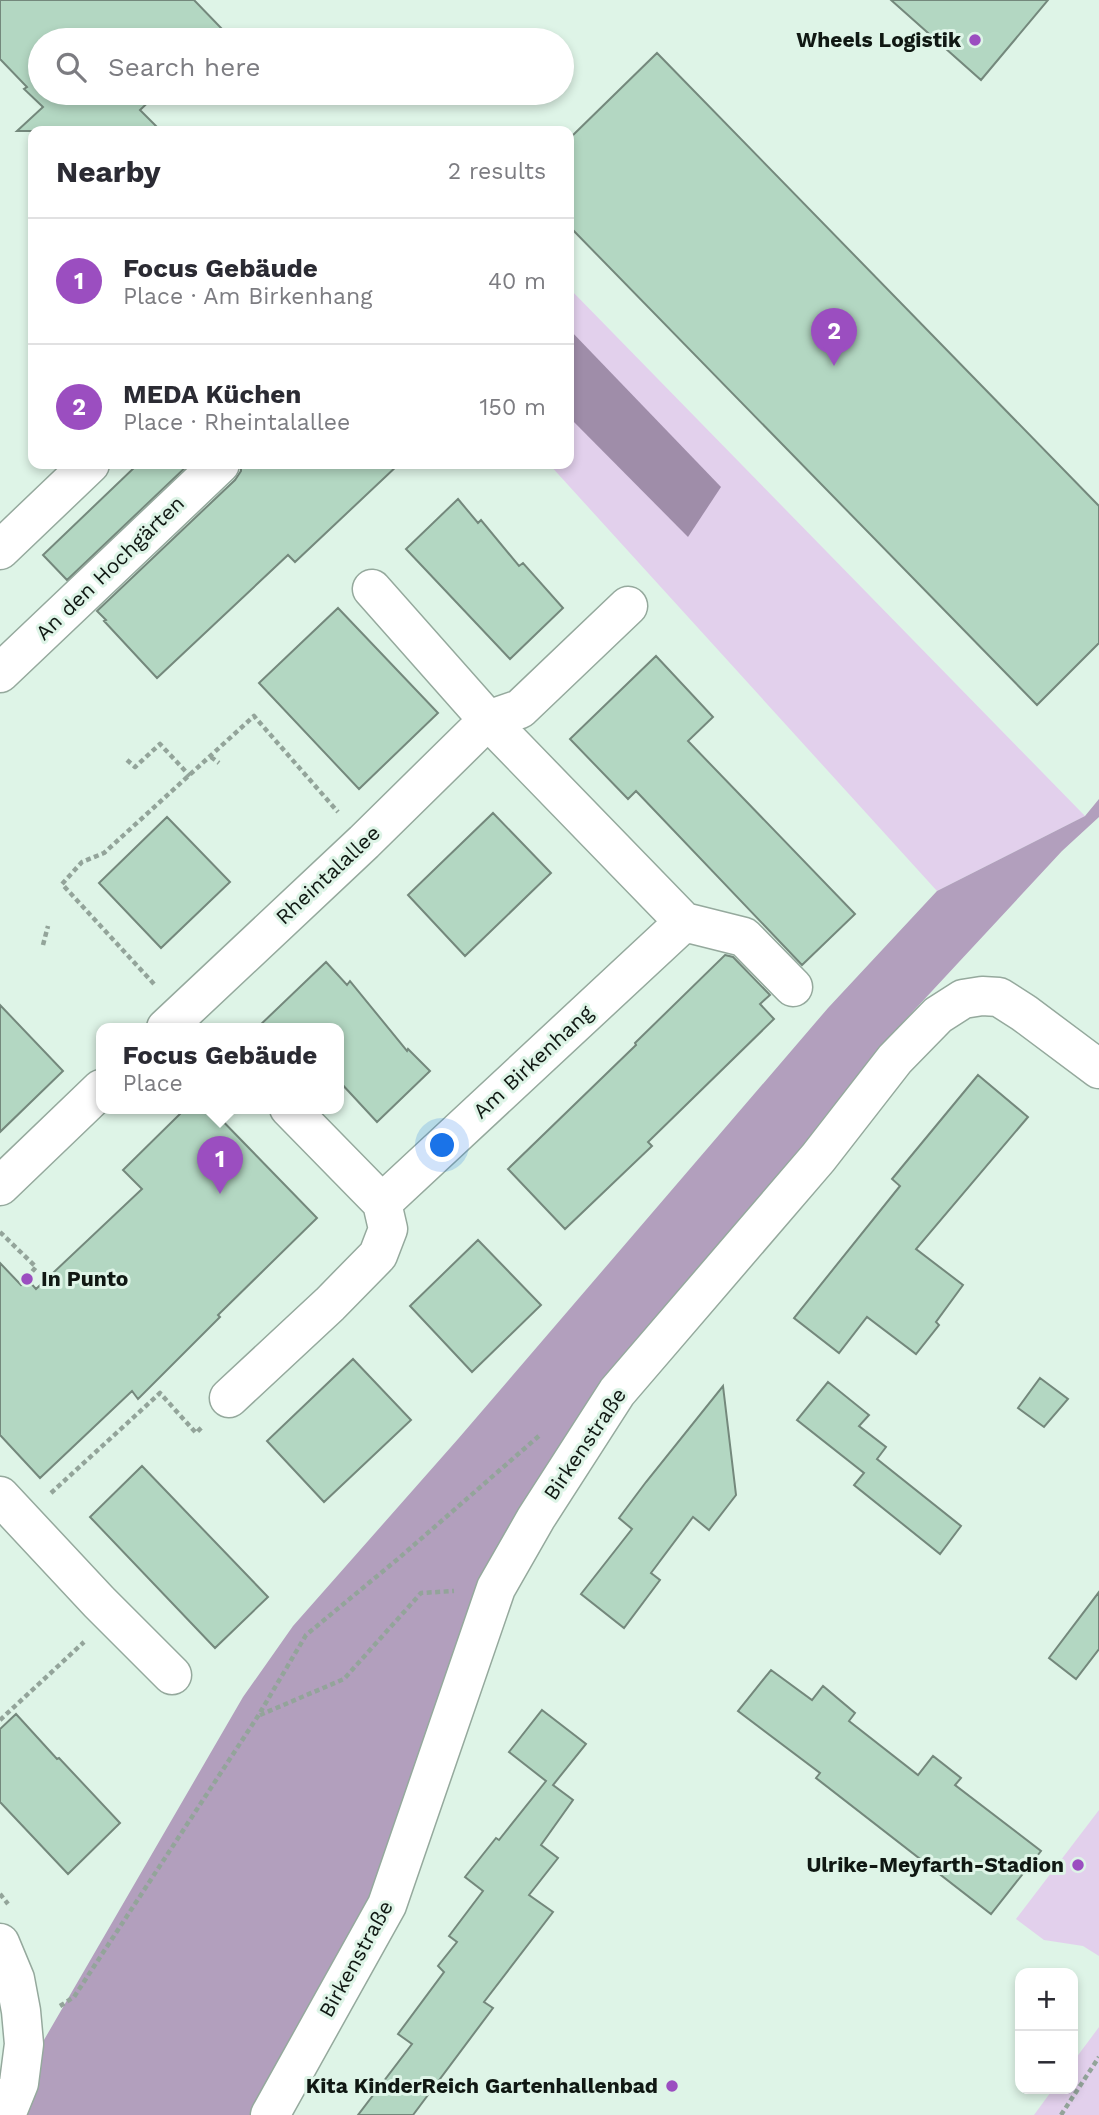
<!DOCTYPE html>
<html lang="en">
<head>
<meta charset="utf-8">
<style>
	:root { --surface:#fff; --page:#f7f7f7; --text:#2b2b33; --muted:#7c7c81; --line:#e1e1e2; --accent:#9b4ec0 }
	body { margin:0; font-family:"Work Sans",sans-serif; background:var(--page); color:var(--text) }
	.controls { position:absolute; right:21px; bottom:21px; display:grid; overflow:hidden; border-radius:14px; box-shadow:0 4px 10px #0003 }
	.controls button { width:63px; height:63px; display:grid; place-items:center; padding:0; border:0; border-bottom:2px solid var(--line); background:var(--surface); color:var(--text); font:35px sans-serif }
	.you { position:absolute; left:443px; top:1146px; width:24px; height:24px; margin:-18px; border:5px solid #fff; border-radius:50%; background:#1a73e8; box-shadow:0 0 0 10px #1a73e833 }
	.badge { display:grid; place-items:center; width:46px; height:46px; border-radius:50%; background:var(--accent); color:#fff; font-size:23px; font-weight:700 }
	.pin { position:absolute; translate:-50% -58px; filter:drop-shadow(0 2px 4px #0008) }
	.pin::after { content:''; position:absolute; top:37px; width:24px; height:21px; background:inherit; clip-path:polygon(0 0,100% 0,50% 100%) }
	.popup { position:absolute; left:96px; top:1023px; width:248px; height:91px; box-sizing:border-box; display:grid; place-content:center; border-radius:14px; background:var(--surface); filter:drop-shadow(0 2px 5px #0005); font-size:23px; white-space:nowrap; color:var(--muted) }
	.popup b { font-size:26px; color:var(--text) }
	.popup::after { content:''; position:absolute; left:50%; top:100%; margin-left:-14px; border:14px solid transparent; border-top-color:var(--surface) }
	.list { margin:0; padding:0; list-style:none }
	h2 { display:flex; justify-content:space-between; align-items:center; height:91px; margin:0; padding:0 28px; font-size:30px }
	h2 small { font-size:23px; font-weight:400; color:var(--muted) }
	.list li { display:grid; grid-template-columns:46px 1fr auto; gap:21px; align-items:center; box-sizing:border-box; height:126px; padding:0 28px; border-top:2px solid var(--line) }
	.list b { display:block; font-size:26px; white-space:nowrap }
	.list p { margin:0; font-size:23px; white-space:nowrap; color:var(--muted) }
	.list em { font-size:23px; font-style:normal; color:var(--muted) }
	.icon { flex:none; width:38px; height:38px; fill:none; stroke:currentColor; stroke-width:2; stroke-linecap:round; stroke-linejoin:round }
	.map { position:relative; flex:none; width:1099px; height:2115px; overflow:hidden }
	.search { position:absolute; background:var(--surface); box-shadow:0 4px 10px #0003; left:28px; top:28px; width:546px; height:77px; display:flex; align-items:center; gap:18px; box-sizing:border-box; padding:0 24px; border-radius:38px; color:var(--muted); font-size:26px }
	.panel { position:absolute; background:var(--surface); box-shadow:0 4px 10px #0003; left:28px; top:126px; width:546px; height:343px; border-radius:14px }
	.map>svg:first-child { display:block }
	.green { fill:#e2d0ec }
	.forest { fill:#b29fbd }
	.water { fill:#9f8da9 }
	.building { fill:#b3d7c2; stroke:#74887c; stroke-width:2 }
	.lines { fill:none; stroke-linecap:round; stroke-linejoin:round }
	.minor-casing { stroke:#95a99d; stroke-width:41 }
	.path { stroke:#93a49a; stroke-width:4.5; stroke-dasharray:5 3.5; stroke-linecap:butt }
	.minor { stroke:#fff; stroke-width:38 }
	.poi-dot { fill:#9b4ec0; stroke:#def4e7; stroke-width:2.5 }
	.labels { text-anchor:middle; stroke-width:6; stroke-linejoin:round; paint-order:stroke }
	.poi-label { font-size:21px; font-weight:bold; fill:#101813; stroke:#def4e7; text-anchor:end }
	.street-label { font-size:21px; fill:#101813; stroke:#def4e7 }
</style>
</head>
<body>
<div class="map">
<svg width="1099" height="2115" viewBox="0 0 1099 2115">
	<rect width="100%" height="100%" fill="#def4e7"/>
	<path class="green" d="M569 288 1085 816 937 891 549 464H569Z
		M1099 1810V1956L1083 1946 1044 1940 1016 1919Z
		M1099 2027V2115H1034L1053 2089H1073V2062Z"/>
	<path class="forest" d="M1099 799V817L1062 851 906 1019 826 1115 617 1392 534 1517 394 1887 269 2115H6L19 2083 243 1697 293 1626 458 1439 828 1008 937 891 1085 816Z"/>
	<path class="water" d="M569 329 721 487 688 537 569 417Z"/>
	<path class="building" d="M0 0H194L223 30 213 40H40V93H158L140 110 161 131H17L43 107 24 89 27 87 0 59Z
		M891 0H1048L981 80Z
		M657 53 1099 506V643L1037 705 569 226V139Z
		M138 464H189L67 580 43 555Z
		M241 464H399L295 562 288 555 157 678 104 621 106 620 97 611 235 480 241 471Z
		M458 499 478 523 481 520 519 566 523 563 563 608 510 659 406 549Z
		M338 608 438 713 359 789 259 683Z
		M656 656 713 717 688 741 855 914 802 965 636 791 628 799 570 739Z
		M493 813 551 873 465 956 408 895Z
		M167 817 230 882 161 948 99 883Z
		M725 955 733 957 770 995 760 1004 774 1019 648 1142 652 1146 565 1229 508 1169 636 1045 635 1043Z
		M326 962 347 985 350 981 407 1051 408 1049 430 1071 377 1122 339 1081V1028H257Z
		M0 1005 63 1071 0 1132Z
		M978 1075 1028 1117 916 1249 963 1285 936 1322 939 1325 916 1354 867 1317 839 1353 794 1318 900 1186 892 1179Z
		M186 1108H210L317 1218 218 1315 220 1317 138 1399 132 1391 40 1478 0 1435V1263L21 1285 27 1279 36 1289 142 1189 123 1170Z
		M478 1240 541 1305 472 1372 410 1306Z
		M353 1359 411 1420 324 1502 267 1441Z
		M1040 1378 1068 1399 1044 1427 1018 1408Z
		M828 1382 869 1415 859 1426 886 1447 877 1459 961 1526 940 1554 854 1485 864 1473 797 1420Z
		M723 1386 736 1495 709 1530 693 1517 651 1573 660 1580 624 1628 581 1594 632 1529 619 1518 646 1482Z
		M142 1466 268 1597 215 1648 90 1517Z
		M1099 1592V1649L1076 1679 1049 1658Z
		M771 1670 812 1700 823 1686 855 1713 849 1721 918 1775 933 1756 961 1778 955 1785 1041 1851 991 1914 816 1778 820 1773 738 1711Z
		M542 1710 586 1744 553 1785 573 1800 541 1845 558 1858 529 1895 553 1912 484 2002 493 2008 413 2115H358L412 2044 398 2034 444 1972 438 1966 457 1942 449 1936 483 1891 465 1877 496 1838 499 1840 546 1781 509 1752Z
		M16 1714 57 1759 59 1758 120 1823 68 1874 0 1802V1729Z"/>
	<g class="lines">
		<defs>
			<path id="minor" d="M0 550 90 464
				M0 673 220 464
				M684 922 744 937 793 987
				M166 1028 364 842 488 720 520 709 628 606
				M289 1108 382 1203 684 922 488 720 372 589
				M0 1186 101 1089
				M229 1398 330 1304 378 1255 388 1229 382 1203
				M0 1496 99 1602 172 1675
				M0 1943 15 1979 21 2011 24 2044 19 2083 6 2115
				M270 2115 387 1905 496 1588 536 1518 617 1392 818 1158 895 1059 938 1015 963 999 982 996 999 997 1024 1013 1099 1069"/>
		</defs>
		<use href="#minor" class="minor-casing"/>
		<path class="path" d="M211 757 219 763
			M127 760 135 767 160 744 190 776
			M43 945 48 926
			M154 984 62 884 82 862 104 853 254 716 338 812
			M0 1232 36 1267 30 1274
			M51 1493 160 1393 196 1433 203 1426
			M260 1715 344 1679 421 1593 454 1591
			M0 1720 84 1642
			M0 1894 8 1904
			M60 2006 74 1997 258 1716 306 1635 399 1558 540 1435
			M1061 2115 1099 2057"/>
		<use href="#minor" class="minor"/>
	</g>
	<g class="poi-dot">
		<circle cx="975" cy="40" r="7"/>
		<circle cx="27" cy="1279" r="7"/>
		<circle cx="1078" cy="1865" r="7"/>
		<circle cx="672" cy="2086" r="7"/>
	</g>
	<g class="labels">
		<g class="poi-label">
			<text x="961" y="47">Wheels Logistik</text>
			<text x="41" y="1286" text-anchor="start">In Punto</text>
			<text x="1064" y="1872">Ulrike-Meyfarth-Stadion</text>
			<text x="658" y="2093">Kita KinderReich Gartenhallenbad</text>
		</g>
		<g class="street-label">
			<text transform="translate(110 568) rotate(-44)" y="7">An den Hochgärten</text>
			<text transform="translate(328 875) rotate(-43)" y="7">Rheintalallee</text>
			<text transform="translate(533 1062) rotate(-43)" y="7">Am Birkenhang</text>
			<text transform="translate(585 1444) rotate(-56)" y="7">Birkenstraße</text>
			<text transform="translate(356 1959) rotate(-61)" y="7">Birkenstraße</text>
		</g>
	</g>
</svg>
<div class="controls">
<button>+</button>
<button>−</button>
</div>
<div class="you"></div>
<div class="pin badge" style="left:220px;top:1194px">1</div>
<div class="popup"><b>Focus Gebäude</b>Place</div>
<div class="pin badge" style="left:834px;top:366px">2</div>
<div class="search"><svg class="icon" aria-label="search" viewBox="0 0 24 24"><circle cx="10" cy="10" r="6"/><path d="M15 15l6 6"/></svg>Search here</div>
<section class="panel">
<h2>Nearby<small>2 results</small></h2>
<ul class="list">
<li><span class="badge">1</span><div><b>Focus Gebäude</b><p>Place · Am Birkenhang</p></div><em>40 m</em></li>
<li><span class="badge">2</span><div><b>MEDA Küchen</b><p>Place · Rheintalallee</p></div><em>150 m</em></li>
</ul>
</section>
</div>
</body>
</html>
